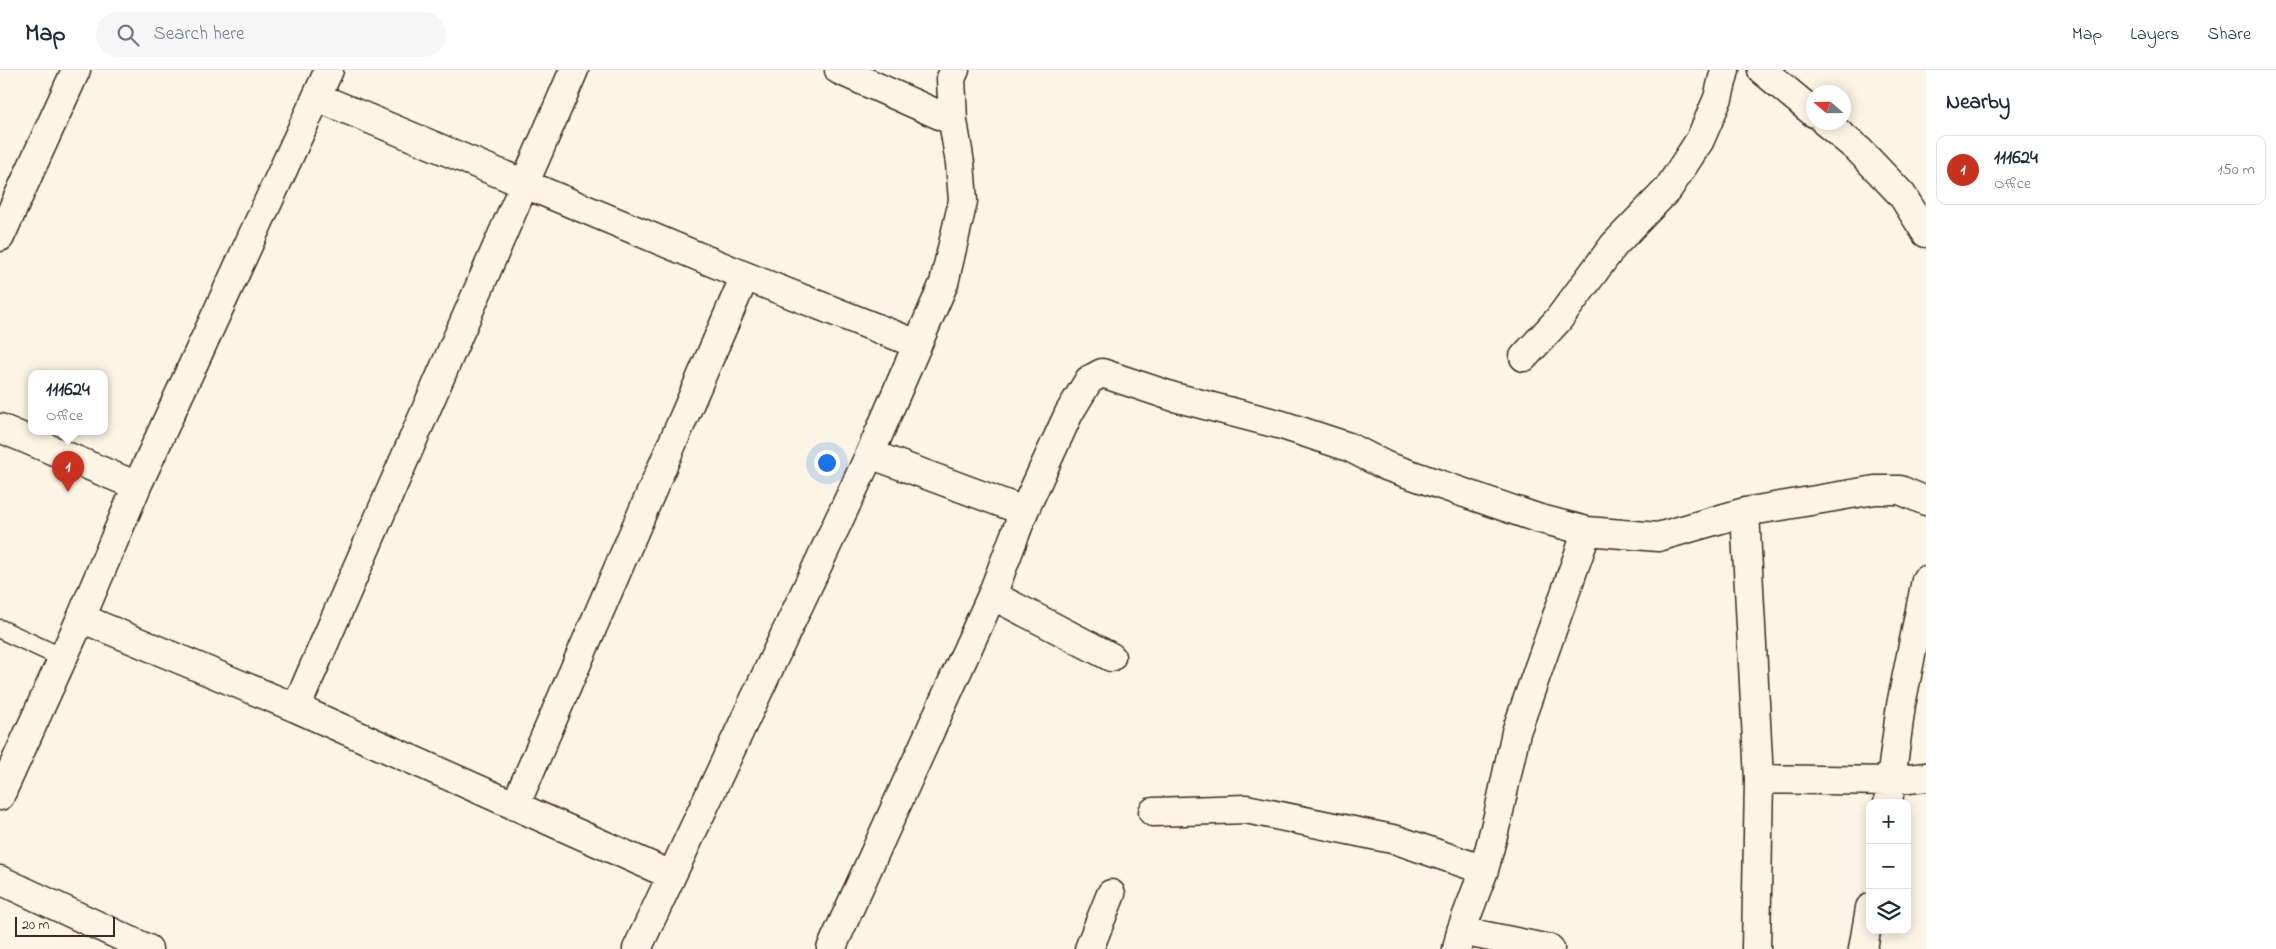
<!DOCTYPE html>
<html lang="en">
<head>
<meta charset="utf-8">
<style>
	:root { --surface:#fff; --page:#f6f6f7; --text:#1f2937; --muted:#747a83; --line:#e0e1e3; --accent:#c8321e }
	body { margin:0; font-family:"Indie Flower",sans-serif; background:var(--page); color:var(--text) }
	.controls { position:absolute; right:15px; bottom:15px; display:grid; overflow:hidden; border-radius:10px; box-shadow:0 2px 12px #0003 }
	.controls button { width:45px; height:45px; display:grid; place-items:center; padding:0; border:0; border-bottom:1px solid var(--line); background:var(--surface); color:var(--text); font:25px sans-serif }
	.compass { position:absolute; left:1806px; top:15px; width:45px; height:45px; border-radius:50%; background:var(--surface); box-shadow:0 2px 12px #0003; rotate:290deg }
	.scale { position:absolute; left:15px; bottom:12px; width:100px; box-sizing:border-box; padding-left:5px; border:2px solid #3b2a1e; border-top:0; font-size:14px; line-height:18px; white-space:nowrap; color:#3b2a1e; -webkit-text-stroke:4px #fcf5e5; paint-order:stroke }
	.you { position:absolute; left:826px; top:392px; width:18px; height:18px; margin:-12px; border:4px solid #fff; border-radius:50%; background:#1a73e8; box-shadow:0 0 0 8px #1a73e833 }
	.badge { display:grid; place-items:center; width:32px; height:32px; border-radius:50%; background:var(--accent); color:#fff; font-size:16px; font-weight:700 }
	.pin { position:absolute; translate:-50% -41px; filter:drop-shadow(0 1px 2px #0008) }
	.pin::after { content:''; position:absolute; top:26px; width:18px; height:15px; background:inherit; clip-path:polygon(0 0,100% 0,50% 100%) }
	.popup { position:absolute; left:28px; top:300px; width:80px; height:65px; box-sizing:border-box; display:grid; place-content:center; border-radius:10px; background:var(--surface); filter:drop-shadow(0 1px 4px #0005); font-size:16px; white-space:nowrap; color:var(--muted) }
	.popup b { font-size:19px; color:var(--text) }
	.popup::after { content:''; position:absolute; left:50%; top:100%; margin-left:-10px; border:10px solid transparent; border-top-color:var(--surface) }
	.list { margin:0; padding:0; list-style:none }
	h2 { display:flex; justify-content:space-between; align-items:center; height:65px; margin:0; padding:0 20px; font-size:21px }
	h2 small { font-size:16px; font-weight:400; color:var(--muted) }
	.list li { display:grid; grid-template-columns:32px 1fr auto; gap:15px; align-items:center; box-sizing:border-box; height:70px; margin:0 10px 10px; padding:0 10px; border:1px solid var(--line); border-radius:10px }
	.list b { display:block; font-size:19px; white-space:nowrap }
	.list p { margin:0; font-size:16px; white-space:nowrap; color:var(--muted) }
	.list em { font-size:16px; font-style:normal; color:var(--muted) }
	.icon { flex:none; width:28px; height:28px; fill:none; stroke:currentColor; stroke-width:2; stroke-linecap:round; stroke-linejoin:round }
	.map { position:relative; flex:none; width:1926px; height:879px; overflow:hidden }
	header { display:flex; align-items:center; gap:30px; box-sizing:border-box; height:70px; padding:0 25px; background:var(--surface); border-bottom:1px solid var(--line) }
	header strong { font-size:24px }
	nav { display:flex; gap:28px; margin-inline-start:auto; font-size:18px }
	.search { width:350px; height:45px; background:var(--page); display:flex; align-items:center; gap:12px; box-sizing:border-box; padding:0 18px; border-radius:28px; color:var(--muted); font-size:19px }
	main { display:flex }
	aside { flex:1; background:var(--surface) }
	.map>svg:first-child { display:block }
	.lines { fill:none; stroke-linecap:round; stroke-linejoin:round }
	.service-casing { stroke:#3b2a1e; stroke-width:21 }
	.minor-casing { stroke:#3b2a1e; stroke-width:31 }
	.service { stroke:#fcf5e5; stroke-width:18 }
	.minor { stroke:#fcf5e5; stroke-width:28 }
</style>
</head>
<body>
<header>
<strong>Map</strong>
<div class="search"><svg class="icon" aria-label="search" viewBox="0 0 24 24"><circle cx="10" cy="10" r="6"/><path d="M15 15l6 6"/></svg>Search here</div>
<nav><a>Map</a><a>Layers</a><a>Share</a></nav>
</header>
<main>
<div class="map">
<svg width="1926" height="879" viewBox="0 0 1926 879">
	<rect width="100%" height="100%" fill="#fcf5e5"/>
	<filter id="ink" filterUnits="userSpaceOnUse"><feTurbulence type="fractalNoise" baseFrequency=".02" numOctaves="2"/><feDisplacementMap in="SourceGraphic" scale="10" xChannelSelector="R" yChannelSelector="G"/><feConvolveMatrix kernelMatrix="1 2 1 2 8 2 1 2 1" color-interpolation-filters="sRGB"/></filter>
	<g filter="url(#ink)">
		<g class="lines">
			<defs>
				<path id="service" d="M0 559 63 588"/>
				<path id="minor" d="M839 0 953 51
					M1762 0 1814 43
					M317 27 745 206 917 274
					M1825 52 1859 80 1902 125 1926 163
					M0 167 76 0
					M1524 287 1558 250 1614 175 1668 119 1700 70 1718 28 1725 0
					M0 358 137 416
					M1024 441 1069 343 1089 310 1102 303 1174 327 1282 355 1349 377 1386 396 1537 448 1587 461 1658 467 1745 442 1875 420H1900L1926 431
					M1745 442 1759 709 1756 879
					M992 525 1111 587
					M81 548 296 638 671 805
					M296 638 574 0
					M1759 709 1891 711 1926 707
					M0 726 81 548 137 416 329 0
					M1888 733 1901 635 1926 510
					M515 736 745 206
					M1153 742 1246 739 1397 770 1484 800
					M0 810 148 879
					M1461 861 1550 879
					M637 879 870 384 944 213 963 131 960 93 953 51 951 8 955 0
					M831 879 992 525 1024 441 870 384
					M1089 879 1111 824
					M1457 879 1461 861 1484 800 1498 746 1516 662 1587 461
					M1863 879 1870 838"/>
			</defs>
			<use href="#service" class="service-casing"/>
			<use href="#minor" class="minor-casing"/>
			<use href="#service" class="service"/>
			<use href="#minor" class="minor"/>
		</g>
	</g>
</svg>
<div class="controls">
<button>+</button>
<button>−</button>
<button><svg class="icon" aria-label="layers" viewBox="0 0 24 24"><path d="M12 4l9 5-9 5-9-5zM3 14l9 5 9-5"/></svg></button>
</div>
<svg class="compass" viewBox="-18 -18 36 36"><path d="M0-13l5 13h-10z" fill="#e53935"/><path d="M0 13l5-13h-10z" fill="#747a83"/></svg>
<div class="scale">20 m</div>
<div class="you"></div>
<div class="pin badge" style="left:68px;top:422px">1</div>
<div class="popup"><b>111624</b>Office</div>
</div>
<aside>
<h2>Nearby<small></small></h2>
<ul class="list">
<li><span class="badge">1</span><div><b>111624</b><p>Office</p></div><em>150 m</em></li>
</ul>
</aside>
</main>
</body>
</html>
